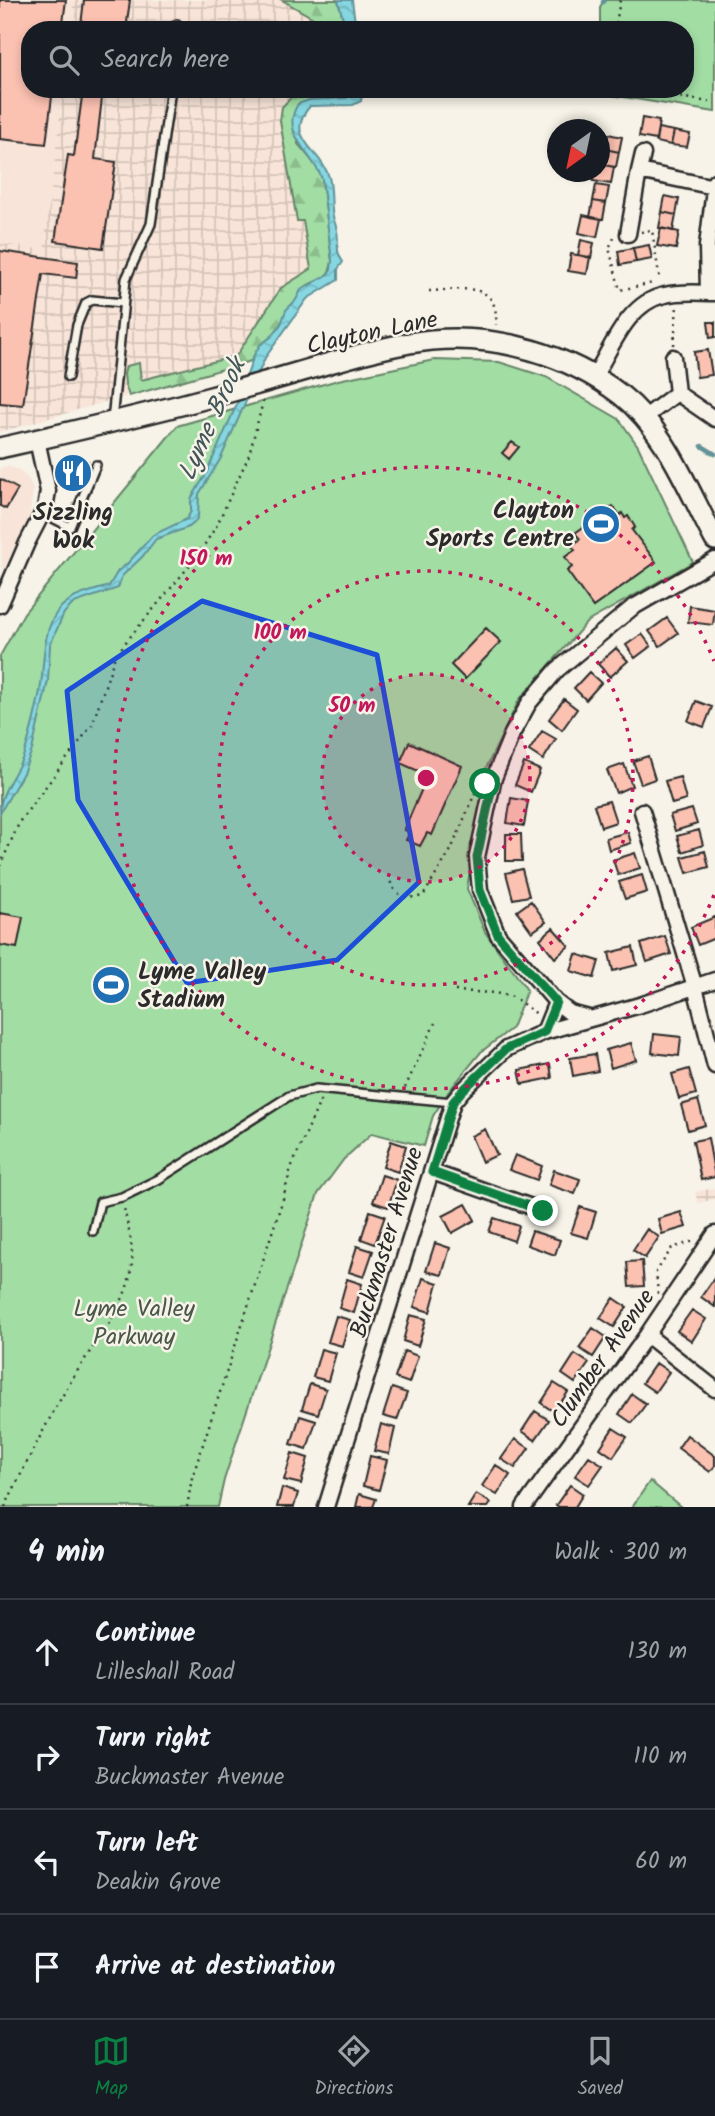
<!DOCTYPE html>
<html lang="en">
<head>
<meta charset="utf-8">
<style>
	:root { --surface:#171b24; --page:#242831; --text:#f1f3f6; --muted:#9ea1a6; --line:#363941; --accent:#0b8043 }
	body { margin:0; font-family:Kalam,sans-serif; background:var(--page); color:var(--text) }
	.compass { position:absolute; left:547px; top:119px; width:63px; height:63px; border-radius:50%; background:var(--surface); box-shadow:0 4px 10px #0003; rotate:213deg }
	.stop { position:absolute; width:21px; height:21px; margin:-16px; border:5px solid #0b8043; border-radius:50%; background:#fff }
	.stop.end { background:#0b8043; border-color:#fff; box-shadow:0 2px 7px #0008 }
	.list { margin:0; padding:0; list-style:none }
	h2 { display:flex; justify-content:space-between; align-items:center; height:91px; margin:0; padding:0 28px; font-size:30px }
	h2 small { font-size:23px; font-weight:400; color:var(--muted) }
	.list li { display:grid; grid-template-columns:46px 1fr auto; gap:21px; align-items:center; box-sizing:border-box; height:105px; padding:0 28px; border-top:2px solid var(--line) }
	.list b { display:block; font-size:26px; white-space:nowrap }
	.list p { margin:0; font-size:23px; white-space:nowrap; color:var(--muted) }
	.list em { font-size:23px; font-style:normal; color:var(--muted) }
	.icon { flex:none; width:38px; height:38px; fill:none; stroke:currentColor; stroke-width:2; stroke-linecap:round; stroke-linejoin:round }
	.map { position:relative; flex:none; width:715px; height:1507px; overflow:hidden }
	.search { position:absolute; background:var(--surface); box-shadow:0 4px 10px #0003; left:21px; right:21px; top:21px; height:77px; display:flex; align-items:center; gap:18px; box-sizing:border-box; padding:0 24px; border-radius:28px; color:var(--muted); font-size:26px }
	.sheet { height:511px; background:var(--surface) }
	nav { display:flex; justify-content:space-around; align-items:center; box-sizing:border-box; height:98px; border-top:2px solid var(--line); background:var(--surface); font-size:19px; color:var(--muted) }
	nav a { display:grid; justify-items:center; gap:4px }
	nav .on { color:var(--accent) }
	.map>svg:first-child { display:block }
	.built { fill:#f8e4d8 }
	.industrial { fill:url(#industrial-grid) }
	.green { fill:#a2dda4; stroke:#668468; stroke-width:2 }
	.forest { fill:url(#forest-firs); stroke:#668468; stroke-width:2 }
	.water { fill:url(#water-waves); stroke:#629298; stroke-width:2 }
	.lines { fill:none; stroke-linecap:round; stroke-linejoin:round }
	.stream { stroke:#629298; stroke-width:4.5 }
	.building { fill:#fbc1b1; stroke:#2b2b2b; stroke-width:2 }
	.service-casing { stroke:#2b2b2b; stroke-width:12 }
	.minor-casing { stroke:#2b2b2b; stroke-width:19 }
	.tertiary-casing { stroke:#2b2b2b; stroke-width:24 }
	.path { stroke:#2b2b2b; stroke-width:2.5; stroke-dasharray:2 5; stroke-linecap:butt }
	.service { stroke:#f7f3e8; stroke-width:7 }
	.minor { stroke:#f7f3e8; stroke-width:14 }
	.tertiary { stroke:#f7f3e8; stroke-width:19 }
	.route { stroke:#0b8043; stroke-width:9 }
	.marked { fill:#1d4ed8; fill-opacity:0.2; stroke:#1d4ed8; stroke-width:5; stroke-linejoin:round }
	.ring { fill:none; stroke:#c2185b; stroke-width:3.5; stroke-dasharray:3.5 7 }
	.labels { text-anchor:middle; stroke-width:5; stroke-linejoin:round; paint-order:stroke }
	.street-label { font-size:24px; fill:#2b2b2b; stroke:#f7f3e8 }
	.poi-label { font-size:24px; font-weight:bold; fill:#2b2b2b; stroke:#f7f3e8; text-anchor:end }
	.park-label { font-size:24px; fill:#495849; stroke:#f7f3e8 }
	.water-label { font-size:26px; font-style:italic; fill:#425658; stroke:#f7f3e8 }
	.centre { fill:#c2185b; stroke:#f7f3e8; stroke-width:3.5 }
	.ring-label { font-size:21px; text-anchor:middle; font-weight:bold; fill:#c2185b; stroke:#f7f3e8; stroke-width:5; stroke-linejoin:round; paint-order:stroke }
</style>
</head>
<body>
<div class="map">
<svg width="715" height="1507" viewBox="0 0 715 1507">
	<defs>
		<pattern id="industrial-grid" width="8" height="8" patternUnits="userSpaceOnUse" patternTransform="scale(1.75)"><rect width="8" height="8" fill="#f8e4d8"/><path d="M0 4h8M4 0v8" fill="none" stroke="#d5c4ba"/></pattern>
		<pattern id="forest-firs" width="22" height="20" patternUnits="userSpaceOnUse" patternTransform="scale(1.75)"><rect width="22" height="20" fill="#a2dda4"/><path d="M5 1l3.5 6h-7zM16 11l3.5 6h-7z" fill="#8cbe8d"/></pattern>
		<pattern id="water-waves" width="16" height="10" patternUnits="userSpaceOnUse" patternTransform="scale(1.75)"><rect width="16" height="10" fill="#86d7e1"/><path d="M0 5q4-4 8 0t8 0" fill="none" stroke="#74b9c1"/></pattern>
	</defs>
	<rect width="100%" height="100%" fill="#f7f3e8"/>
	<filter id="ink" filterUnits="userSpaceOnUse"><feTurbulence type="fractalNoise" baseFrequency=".0143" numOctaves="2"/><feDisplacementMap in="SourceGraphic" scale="14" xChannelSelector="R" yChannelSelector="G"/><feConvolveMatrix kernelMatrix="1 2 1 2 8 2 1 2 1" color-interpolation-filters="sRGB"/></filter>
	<g filter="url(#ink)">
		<path class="built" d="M0 0H74L70 30H30V89H63L44 250 0 244Z
			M8 466 19 470 29 480 33 490 29 519 2 572 0 468Z"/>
		<path class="industrial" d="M74 0H282L327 26 326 30H70Z
			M63 89H299L282 106 280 121 298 221 303 220 311 269 281 288 232 366 0 432V244L44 249Z
			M715 1188V1199L698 1203 695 1192Z"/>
		<path class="green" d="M604 0H715V112L598 93V89H685V30H600V7Z
			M434 360 499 362 546 377 619 419 638 446 693 562 587 622 519 700 486 768 467 889 485 932 527 990 512 1028 481 1052 449 1091 433 1116 424 1146 372 1133 344 1159 318 1194 224 1480 218 1507H0V656L24 613 177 426 338 380Z
			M650 1481 681 1507H632Z"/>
		<path class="forest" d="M282 0H338L346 30H326L327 26Z
			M299 89H352L347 98 298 104V144L319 169 322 179 332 261C329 285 313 277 302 290 299 293 299 297 297 300 284 312 287 314 279 327 270 340 258 346 251 361L129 396 125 384 124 374 126 366 139 363 141 380 236 356 281 288 311 269 303 221H297L280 121 282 107Z"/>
		<path class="water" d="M338 0H352L356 30H346Z
			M352 89H363L361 101 353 105 310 106C283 138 320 148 329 177 332 188 331 199 332 210 332 217 336 224 337 231 340 245 334 249 343 262L338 269V280L307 299 265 358 221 458 199 494 198 517 194 523 189 527 156 539 142 557 122 576 118 588 74 603 64 613 50 645 48 681 32 750 23 773 0 813C0 790 17 774 24 754 31 734 36 711 40 691 45 664 41 635 57 612 69 595 91 592 109 586L118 571 127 564 153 535 187 519 191 511V499L206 474 237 404 254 355 260 345 271 337 281 324 286 310 296 300 301 290 327 275 331 270 332 261 322 179C313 153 279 134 298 104L309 100 347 98Z"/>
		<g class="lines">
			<path class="stream" d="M603 2 604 0
				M702 446 715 454"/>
		</g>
		<path class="building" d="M0 0H66L62 30H30V89H53L46 144 0 139Z
			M84 0H130L126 30 81 25Z
			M83 89H103L95 159 116 162 103 248 55 241 68 155 74 156Z
			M642 118 659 121 656 140 639 137Z
			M658 128 674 131 671 145 656 142Z
			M674 131 690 134 687 147 671 145Z
			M608 134 622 137 619 152 605 149Z
			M605 149 619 152 616 167 602 165Z
			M600 164 614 167 611 184 593 181 594 172H600Z
			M596 185 609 187 606 203 593 201Z
			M665 196 679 199 676 215 662 212Z
			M593 201 606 203 603 219 590 217Z
			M662 212 676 215 673 231 659 228Z
			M583 215 601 219 597 237 579 233Z
			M661 228 679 232 676 249 657 246Z
			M581 240 594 243 591 258 578 255Z
			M649 245 652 259 636 262 633 248Z
			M633 248 636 262 620 265 618 251Z
			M0 251 78 262 76 278 43 274 23 405 0 403Z
			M571 254 590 257 587 274 568 271Z
			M708 322H715V337L710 338Z
			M708 350 712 375 697 377 694 352Z
			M512 442 519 447 509 459 502 453Z
			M72 455 88 461 77 490 61 484 64 476 63 470Z
			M0 479 18 489 6 509 0 506Z
			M613 506 620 515 622 513 625 518 628 516 635 527 632 530 656 562 593 607 567 571 572 567 565 557 575 550 572 546 580 539 575 533Z
			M690 606 715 610 713 625 688 622Z
			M667 618 678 633 660 646 649 631Z
			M486 628 501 642 465 679 451 665Z
			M642 634 651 646 635 658 626 645Z
			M616 648 628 661 610 677 598 664Z
			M589 672 601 683 586 700 574 688Z
			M564 699 577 709 562 730 549 719Z
			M696 701 712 707 704 727 688 721Z
			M542 731 556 739 543 760 529 751Z
			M409 742 462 766 432 835 427 833 420 846 406 840 410 832 404 830 428 775 400 763Z
			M648 756 655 779 641 784 633 761Z
			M524 763 540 770 531 792 515 785Z
			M624 764 632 786 616 793 607 770Z
			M680 777 686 800 672 804 665 781Z
			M511 798 528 801 524 826 507 823Z
			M609 801 616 822 601 827 594 805Z
			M692 809 697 824 675 831 670 815Z
			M699 830 703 845 682 852 677 836Z
			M628 832 631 843 609 850 606 838Z
			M506 834H521L522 861H506Z
			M705 851 709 867 687 873 682 857Z
			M635 853 640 868 618 875 613 860Z
			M522 869 529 896 513 899 506 873Z
			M642 875 647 892 625 899 619 882Z
			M531 901 546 922 532 932 517 911Z
			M0 913 23 917 17 948 0 945Z
			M715 917V938L698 945 691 927Z
			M553 928 569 946 555 958 540 939Z
			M665 936 671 954 647 962 641 944Z
			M633 947 637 965 613 971 609 953Z
			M576 954 599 961 594 978 571 971Z
			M654 1034 681 1037 679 1056 652 1053Z
			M631 1043 636 1060 611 1068 606 1050Z
			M595 1054 598 1071 573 1076 570 1058Z
			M550 1064 552 1078 522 1084 519 1070Z
			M689 1069 696 1094 679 1099 672 1074Z
			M698 1100 705 1125 688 1130 681 1105Z
			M485 1129 497 1155 482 1162 471 1136Z
			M708 1138 715 1177 701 1180 693 1141Z
			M391 1141 406 1146 398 1172 383 1167Z
			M515 1155 542 1166 537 1180 509 1170Z
			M554 1170 580 1179 575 1194 549 1185Z
			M382 1175 397 1180 388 1207 373 1202Z
			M466 1204 475 1220 452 1233 443 1216Z
			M580 1207 596 1212 588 1238 571 1233Z
			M370 1211 385 1216 375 1244 361 1239Z
			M681 1212 686 1227 662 1234 658 1219Z
			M494 1218 519 1226 514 1241 489 1232Z
			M647 1229 659 1237 645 1258 633 1250Z
			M532 1231 560 1240 555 1255 527 1245Z
			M435 1243 450 1248 442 1275 426 1271Z
			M357 1246 373 1251 364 1277 349 1272Z
			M642 1261 644 1286 629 1287 627 1262Z
			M715 1277V1307L701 1297Z
			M423 1278 438 1283 430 1312 414 1307Z
			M347 1279 362 1284 354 1313 339 1308Z
			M614 1298 627 1307 614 1327 600 1318Z
			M692 1310 706 1319 692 1341 677 1331Z
			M410 1315 426 1319 418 1346 403 1341Z
			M336 1316 350 1320 342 1346 328 1342Z
			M593 1328 606 1337 593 1357 579 1348Z
			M321 1349 336 1353 328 1381 313 1377Z
			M404 1351 418 1356 409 1383 395 1378Z
			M575 1354 589 1363 575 1383 562 1374Z
			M656 1363 669 1372 655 1392 642 1383Z
			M554 1383 568 1392 554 1412 541 1403Z
			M310 1384 326 1389 318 1414 302 1409Z
			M392 1388 407 1393 397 1420 383 1416Z
			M632 1394 646 1404 632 1423 619 1414Z
			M535 1411 549 1420 535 1440 522 1431Z
			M300 1416 316 1421 307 1449 291 1444Z
			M381 1424 395 1428 389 1454 374 1451Z
			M613 1428 627 1437 613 1457 600 1448Z
			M687 1435 715 1456V1466L710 1472 678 1448Z
			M515 1439 529 1448 515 1468 501 1459Z
			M292 1453 308 1458 301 1484 284 1480Z
			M370 1456 387 1460 379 1490 363 1486Z
			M589 1456 603 1465 589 1485 575 1476Z
			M496 1465 510 1475 497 1495 482 1486Z
			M570 1485 583 1494 575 1507H559L556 1505Z
			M282 1488 298 1493 294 1507H277Z
			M359 1494 376 1499 373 1507H356Z
			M476 1494 491 1503 488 1507H468Z"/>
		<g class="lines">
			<defs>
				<path id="service" d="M177 30V24
					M68 377 77 325 86 303 92 300 123 303
					M112 421 126 279 151 224 171 89
					M43 513 70 527 96 465
					M93 1231 100 1202 122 1197 159 1179 289 1096 316 1089 453 1102"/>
				<path id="minor" d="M639 171 643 154
					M628 234 639 171 714 187
					M708 293 707 246 715 181
					M673 357 677 393
					M594 377C612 347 628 302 665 295 681 291 698 293 715 293
					M644 418 677 393 715 419
					M0 605 27 543 45 508 48 491 37 440
					M642 811 695 987 715 1066
					M589 1018 570 1013 556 1002 498 935 480 890 477 857 494 778 512 734 529 703 557 670 632 608 715 560
					M544 1032 556 1002
					M432 1172 543 1211
					M647 1335 715 1389
					M326 1507 453 1102 462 1091 506 1049 544 1032 640 1005 715 980
					M524 1507 647 1335 715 1234"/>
				<path id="tertiary" d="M0 448C70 432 141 416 211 397 252 386 293 374 333 362 365 353 399 343 432 340 497 334 568 354 621 395 667 431 688 490 715 540"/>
			</defs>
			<use href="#service" class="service-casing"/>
			<use href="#minor" class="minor-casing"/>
			<use href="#tertiary" class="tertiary-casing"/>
			<path class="path" d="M615 30 620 0
				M632 89 715 103
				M641 232 652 230 660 281
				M614 238 609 248 620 290 653 283
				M429 291C462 290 499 279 496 325
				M674 345 677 306
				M0 866 20 821 92 725 114 659 125 643 196 558 217 525 249 455 264 398
				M389 875C392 895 404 900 423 896L451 850 475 793
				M455 991 495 993 513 997 537 1014
				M405 1088 435 1023
				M658 1294 656 1272 672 1248 694 1241
				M5 1507C27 1461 51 1413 78 1370 98 1337 124 1310 131 1271 135 1251 128 1228 124 1208
				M187 1507 192 1478 283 1199 291 1168 321 1099"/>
			<use href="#service" class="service"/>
			<use href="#minor" class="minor"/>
			<use href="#tertiary" class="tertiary"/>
		</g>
	</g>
	<g class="lines" filter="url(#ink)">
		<path class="route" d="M485 784 494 778 477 857 480 890 498 935 556 1002 544 1032 506 1049 462 1091 453 1102 432 1172 543 1211"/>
	</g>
	<path class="marked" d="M202 601 377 655 419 882 337 960 187 983 78 800 67 691Z"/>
	<circle cx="426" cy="778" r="104" fill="#c2185b" fill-opacity=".12"/>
	<g class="ring">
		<circle cx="426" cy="778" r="104"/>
		<circle cx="426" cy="778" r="207"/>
		<path d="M714 895A311 311 0 1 1 714 661"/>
	</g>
	<defs>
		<symbol id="restaurant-disc" viewBox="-11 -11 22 22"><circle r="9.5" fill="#1f6fb2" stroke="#f7f3e8"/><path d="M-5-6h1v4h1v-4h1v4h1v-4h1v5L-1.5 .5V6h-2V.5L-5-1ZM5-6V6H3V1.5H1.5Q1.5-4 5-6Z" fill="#fff"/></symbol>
		<symbol id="stadium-disc" viewBox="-11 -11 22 22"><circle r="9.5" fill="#1f6fb2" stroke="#f7f3e8"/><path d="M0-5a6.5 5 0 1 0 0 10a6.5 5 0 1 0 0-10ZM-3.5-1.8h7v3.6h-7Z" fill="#fff"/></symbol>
	</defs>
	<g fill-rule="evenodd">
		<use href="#restaurant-disc" x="51" y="451" width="44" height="44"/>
		<use href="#stadium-disc" x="579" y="502" width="44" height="44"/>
		<use href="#stadium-disc" x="89" y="963" width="44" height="44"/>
	</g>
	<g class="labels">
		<g class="street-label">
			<text transform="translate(372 332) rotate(-12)" y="8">Clayton Lane</text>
			<text transform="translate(386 1242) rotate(-73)" y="8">Buckmaster Avenue</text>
			<text transform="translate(602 1358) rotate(-55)" y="8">Clumber Avenue</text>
		</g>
		<g class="poi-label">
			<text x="574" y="518">Clayton<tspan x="574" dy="28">Sports Centre</tspan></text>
			<text x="73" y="520" text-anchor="middle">Sizzling<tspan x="73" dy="28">Wok</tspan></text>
			<text x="138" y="979" text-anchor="start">Lyme Valley<tspan x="138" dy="28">Stadium</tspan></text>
		</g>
		<g class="park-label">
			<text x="134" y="1316">Lyme Valley<tspan x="134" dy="28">Parkway</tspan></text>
		</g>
		<g class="water-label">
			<text transform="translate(211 419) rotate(-66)" y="9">Lyme Brook</text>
		</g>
	</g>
	<circle cx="426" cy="778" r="10" class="centre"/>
	<g class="ring-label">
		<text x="206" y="565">150 m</text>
		<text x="280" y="639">100 m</text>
		<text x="352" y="712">50 m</text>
	</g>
</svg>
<svg class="compass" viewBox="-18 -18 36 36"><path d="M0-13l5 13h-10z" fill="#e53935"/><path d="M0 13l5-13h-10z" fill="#9ea1a6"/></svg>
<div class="stop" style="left:485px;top:784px"></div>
<div class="stop end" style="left:543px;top:1211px"></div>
<div class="search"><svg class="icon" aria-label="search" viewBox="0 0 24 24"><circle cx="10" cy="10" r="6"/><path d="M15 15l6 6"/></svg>Search here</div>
</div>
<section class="sheet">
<h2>4 min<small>Walk · 300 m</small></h2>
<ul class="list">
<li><svg class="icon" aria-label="ahead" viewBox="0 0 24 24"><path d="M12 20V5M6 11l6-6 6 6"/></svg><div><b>Continue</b><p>Lilleshall Road</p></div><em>130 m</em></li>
<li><svg class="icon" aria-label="right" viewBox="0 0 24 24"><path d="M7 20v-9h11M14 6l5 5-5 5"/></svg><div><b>Turn right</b><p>Buckmaster Avenue</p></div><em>110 m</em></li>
<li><svg class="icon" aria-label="left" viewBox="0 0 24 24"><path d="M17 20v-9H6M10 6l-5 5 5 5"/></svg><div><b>Turn left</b><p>Deakin Grove</p></div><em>60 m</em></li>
<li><svg class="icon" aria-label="arrive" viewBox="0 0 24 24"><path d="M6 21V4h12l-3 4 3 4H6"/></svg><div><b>Arrive at destination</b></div></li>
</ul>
</section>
<nav>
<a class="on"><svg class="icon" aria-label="map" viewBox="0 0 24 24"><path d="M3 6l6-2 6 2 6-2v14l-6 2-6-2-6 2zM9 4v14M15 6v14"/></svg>Map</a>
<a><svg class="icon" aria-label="directions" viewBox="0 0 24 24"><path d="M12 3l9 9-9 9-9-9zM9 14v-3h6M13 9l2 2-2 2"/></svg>Directions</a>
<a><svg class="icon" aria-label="saved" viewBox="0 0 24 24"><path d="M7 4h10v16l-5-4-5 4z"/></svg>Saved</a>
</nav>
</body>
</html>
